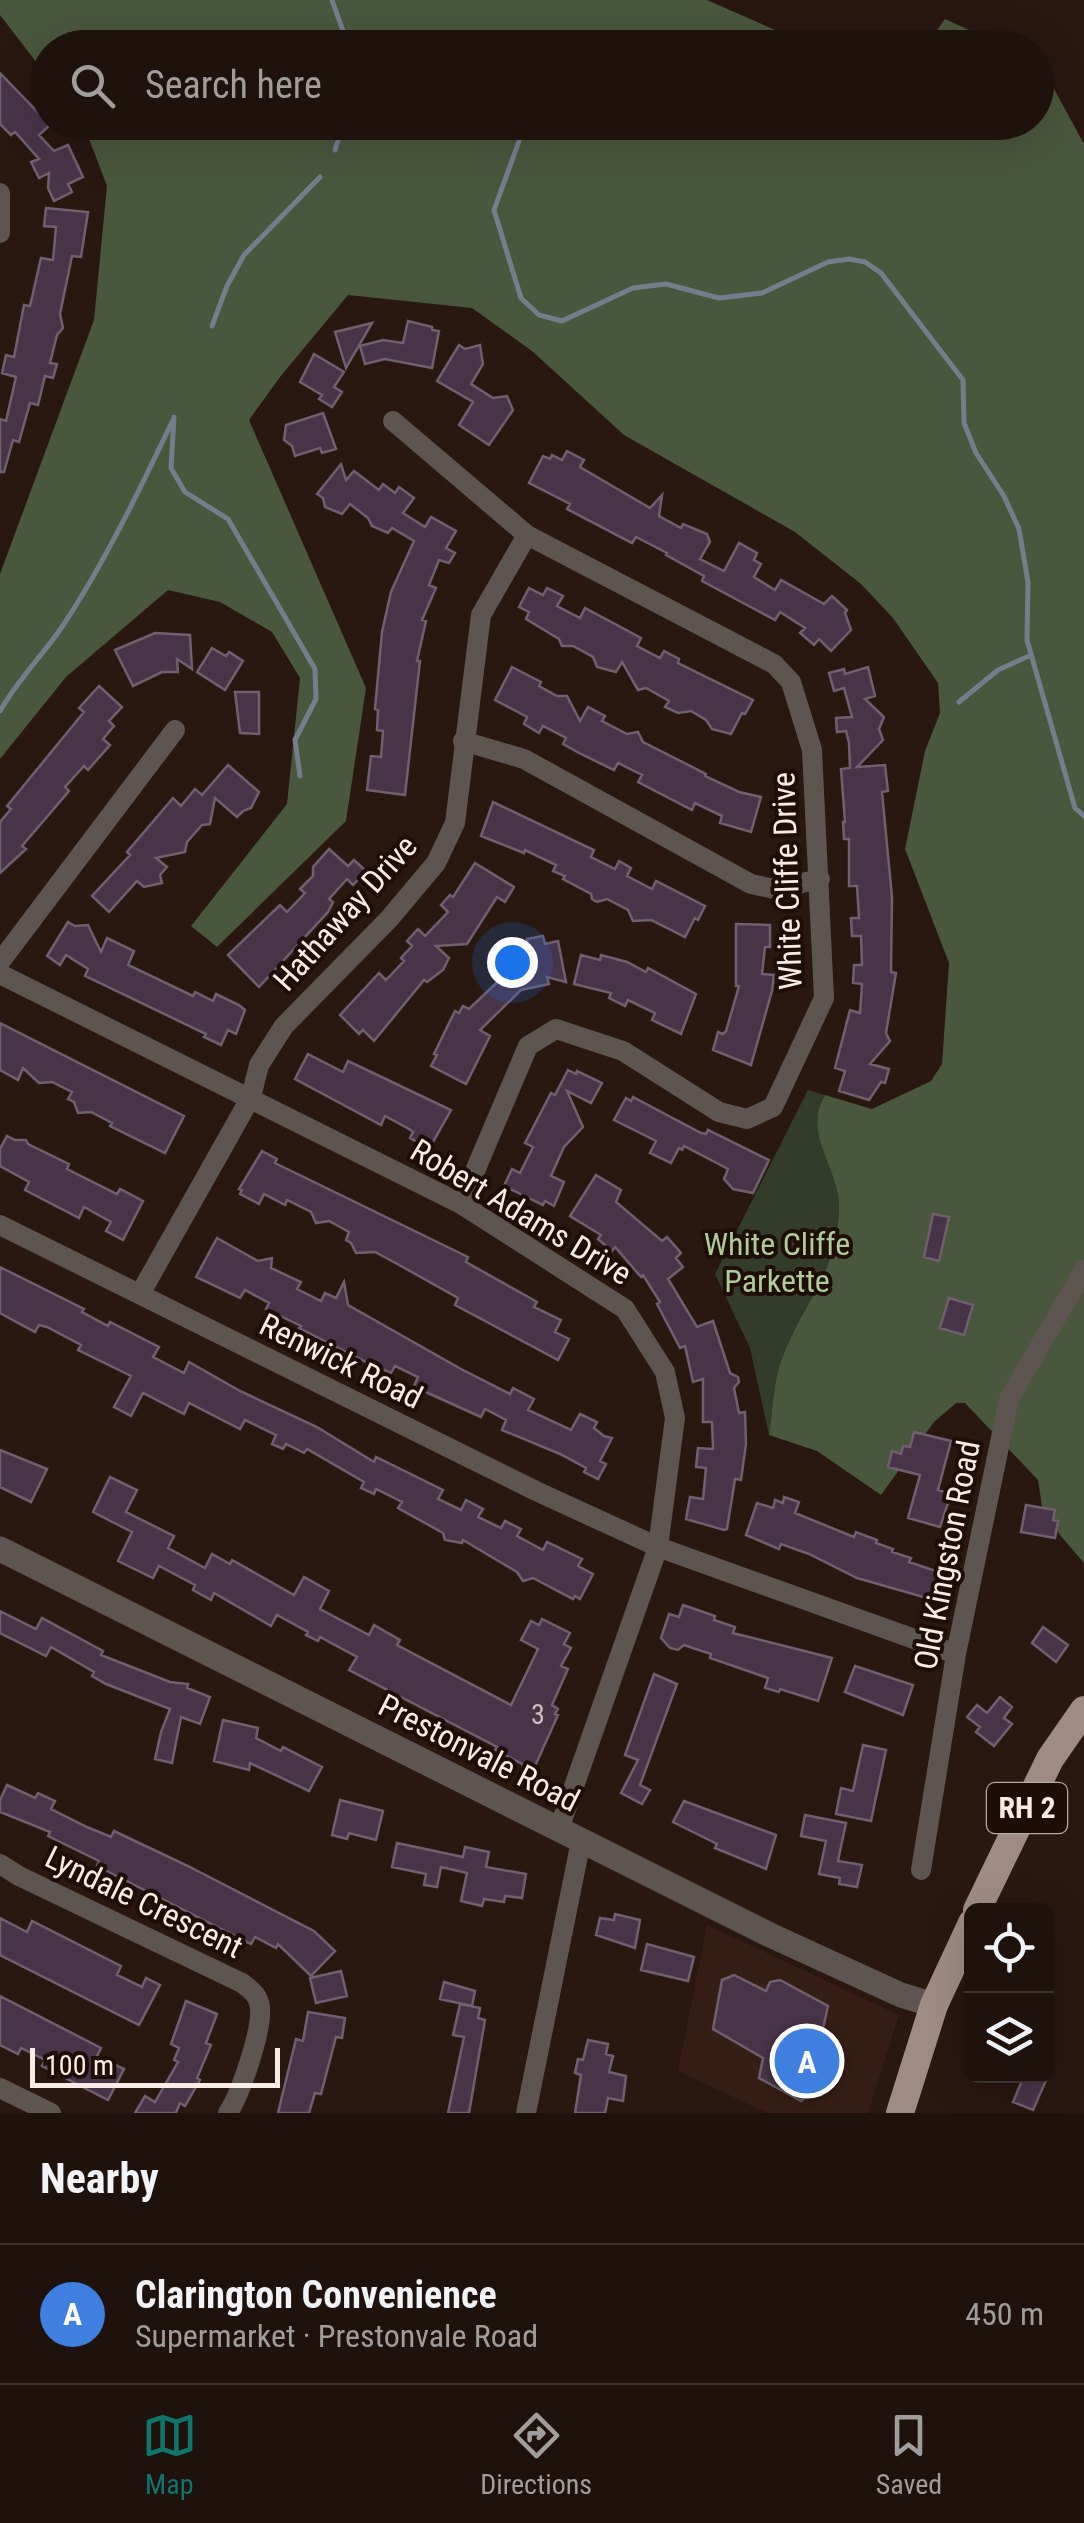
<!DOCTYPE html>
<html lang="en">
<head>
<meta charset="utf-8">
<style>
	:root { --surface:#1f110c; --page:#2c1f1a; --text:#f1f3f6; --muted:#a19d9d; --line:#3c312d; --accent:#0f766e }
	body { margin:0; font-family:"Roboto Condensed",sans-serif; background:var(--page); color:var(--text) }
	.controls { position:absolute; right:30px; bottom:30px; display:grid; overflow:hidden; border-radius:15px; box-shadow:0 10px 40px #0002 }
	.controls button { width:90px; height:90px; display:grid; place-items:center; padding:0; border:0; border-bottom:2px solid var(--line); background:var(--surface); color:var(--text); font:50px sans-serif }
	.scale { position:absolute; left:30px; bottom:25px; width:250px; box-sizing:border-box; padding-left:10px; border:5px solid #f9ece6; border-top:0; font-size:28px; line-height:35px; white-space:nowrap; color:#f9ece6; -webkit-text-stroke:8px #1f0e07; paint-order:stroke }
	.you { position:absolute; left:512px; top:962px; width:35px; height:35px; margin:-25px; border:8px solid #fff; border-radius:50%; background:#1a73e8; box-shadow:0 0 0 15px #1a73e833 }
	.badge { display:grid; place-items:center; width:65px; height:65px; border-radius:50%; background:var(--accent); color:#fff; font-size:32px; font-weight:700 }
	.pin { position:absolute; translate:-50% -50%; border:5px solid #fff; box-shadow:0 2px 10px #0006 }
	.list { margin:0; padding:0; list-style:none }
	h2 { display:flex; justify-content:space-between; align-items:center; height:130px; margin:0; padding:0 40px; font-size:42px }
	h2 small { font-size:32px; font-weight:400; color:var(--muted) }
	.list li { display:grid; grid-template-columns:65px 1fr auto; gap:30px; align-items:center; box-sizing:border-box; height:140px; padding:0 40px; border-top:2px solid var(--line) }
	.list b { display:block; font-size:38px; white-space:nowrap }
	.list p { margin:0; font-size:32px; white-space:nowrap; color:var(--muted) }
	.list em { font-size:32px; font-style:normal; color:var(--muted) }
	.icon { flex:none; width:55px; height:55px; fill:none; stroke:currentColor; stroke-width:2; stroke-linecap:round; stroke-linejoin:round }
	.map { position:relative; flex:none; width:1084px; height:2113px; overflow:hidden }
	.search { position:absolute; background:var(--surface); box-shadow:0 10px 40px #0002; left:30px; right:30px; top:30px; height:110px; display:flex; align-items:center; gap:25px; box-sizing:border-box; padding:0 35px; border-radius:55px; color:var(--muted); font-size:38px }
	.sheet { height:270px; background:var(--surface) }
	nav { display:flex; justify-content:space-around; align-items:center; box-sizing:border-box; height:140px; border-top:2px solid var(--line); background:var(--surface); font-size:28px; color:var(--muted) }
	nav a { display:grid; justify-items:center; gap:5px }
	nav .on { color:var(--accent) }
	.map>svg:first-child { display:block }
	.built { fill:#371e14 }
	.green { fill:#323c29 }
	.forest { fill:#49573c }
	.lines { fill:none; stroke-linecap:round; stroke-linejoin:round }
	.stream { stroke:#757c8c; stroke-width:5 }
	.building { fill:#493349; stroke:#705f6f; stroke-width:2.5 }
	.minor { stroke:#5e5450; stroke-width:20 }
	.tertiary { stroke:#5e5450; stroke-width:25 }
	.primary { stroke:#9f8b83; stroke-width:28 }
	.labels { text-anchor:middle; stroke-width:8; stroke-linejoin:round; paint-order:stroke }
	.number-label { font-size:28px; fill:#cdbebf }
	.shield { fill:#1f0e07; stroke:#b8a9a3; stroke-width:2.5 }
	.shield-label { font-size:30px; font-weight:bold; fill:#f9ece6 }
	.street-label { font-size:32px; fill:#f9ece6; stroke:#1f0e07 }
	.park-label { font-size:32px; fill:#afcb97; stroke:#1f0e07 }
</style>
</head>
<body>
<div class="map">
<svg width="1084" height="2113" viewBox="0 0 1084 2113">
	<rect width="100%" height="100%" fill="#291710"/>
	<path class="built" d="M707 1925 899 2015 868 2113H767L678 2071Z"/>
	<path class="green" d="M808 1090 825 1095C804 1132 839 1170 839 1207 838 1275 803 1301 782 1358 773 1381 773 1410 769 1435L750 1348 715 1274Z"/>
	<path class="forest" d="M0 0H707L805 43 809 47 48 48 47 76 0 15Z
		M945 19 1006 47H1007H925Z
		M1037 69 1047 76 1084 144V1563L1060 1535 1042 1506 1038 1480 965 1403H956L934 1422 881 1495 817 1451 769 1435C773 1410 773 1381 782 1358 803 1302 838 1273 839 1207 839 1167 802 1134 825 1095L872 1109 931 1081 942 1064 949 963 905 849 925 751 940 713 938 683 893 618 861 584 795 532 624 435 532 351 472 308 348 295 280 377 249 420 366 688 346 821 217 947 191 926 287 804 300 678 272 632 220 602 168 590 66 677 0 759V574L94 320 107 186 83 123 1036 122Z"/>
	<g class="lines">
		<path class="stream" d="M332 0 349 48
			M462 48 469 39 494 35 503 48
			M526 122 494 210 521 298 539 315 562 321 633 288 666 284 719 298 762 293 828 262 849 259 865 262 881 273 963 380 964 423 976 453 1004 496 1019 529 1028 582 1027 640 1075 808 1084 816
			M335 150 344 122
			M212 326 227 286 244 255 320 177
			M174 417 171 468 185 492 228 519 315 669 316 699 295 740 300 776
			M959 702 998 670 1031 655
			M0 711C18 679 44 654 64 624 106 560 140 489 173 420"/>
	</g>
	<path class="building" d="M0 73 50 125 39 135 54 151 68 145 83 177 68 184 72 192 54 201 48 188 49 173 39 178 31 162 39 159 15 132 11 135 0 124Z
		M46 208 88 212 81 257 72 256 60 314 63 328 57 335 50 363 57 364 53 378 45 376 38 405 30 403 19 442 13 440 4 472H0V419L6 421 16 377 2 373 6 355 14 357 24 305 30 306 41 258 53 260 56 227 44 226Z
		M408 321 432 327V330L439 331 432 368 385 359 365 364 360 346 383 340 403 343Z
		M372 323 346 368 335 332Z
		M459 345 465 349 480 345 483 364 471 384 493 398 507 396 513 410 489 445 459 425 473 402 437 381Z
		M314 354 344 372 334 387 342 392 332 407 319 399 322 395 300 382Z
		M323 413 336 449 322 453 320 448 295 456 292 446 284 440 286 425Z
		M567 451 584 460 580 467 650 508 662 495 659 516 681 528 683 524 707 534 710 542 700 559 724 571 739 543 757 553 754 560 761 564 754 577 775 590 781 580 824 604 832 596 847 610 845 613 851 630 831 651 819 639 814 645 800 633 805 628 780 612 775 620 702 581 704 576 666 555 667 553 636 537 632 543 567 509 570 504 529 483 543 456 550 459 552 455 562 460Z
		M341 464 346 480 354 471 379 490 383 484 395 493 399 487 414 498 403 513 425 527 431 517 456 531 446 548 455 553 449 563 439 560 429 585 436 588 422 620 426 621 417 661H420L405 795 367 790 371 756 381 757 383 731 377 730 378 710 375 709 382 632 391 592 414 541 392 528 388 533 372 526 368 518 350 504 342 514 325 507 323 498 317 494Z
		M529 588 543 595 547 588 563 596 557 606 580 618 585 608 641 638 637 646 660 658 664 651 679 659 678 663 753 700 745 714 742 713 731 734 712 729 706 720 691 711 678 713 665 707 669 701 646 688 638 690 622 662 616 672 597 667 593 657 573 646H562L559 639 526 619 529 612 519 607Z
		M155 633 190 635 192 669 177 659 178 672H162L133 686 115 650Z
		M212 648 226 656 229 652 243 661 225 690 197 672Z
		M512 667 541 682 539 686 557 696H567L580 721 588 707 605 716 602 721 627 734 638 732 643 742 706 774 705 776 739 792 761 797 751 832 720 823 722 816 695 803 692 810 638 782 642 775 618 763 614 770 579 753 563 744 566 738 543 726 539 733 524 724 527 717 495 700Z
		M868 667 875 696 865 699 884 717 879 729 883 740 857 767 885 765 888 791 882 792 892 897 891 972 896 973 886 1033 890 1041 870 1064 889 1069 885 1083 881 1082 869 1100 839 1091 845 1071 835 1068 850 1010 860 1013 862 984 853 983 854 965H862L861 936H852L851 918H859L857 886H849V839H844L843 822H845L841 769 850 768 849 743 846 731 837 732 836 718 852 717 844 688 834 691 829 673 844 669 845 674Z
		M99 686 122 707 109 721 114 726 103 739 110 745 88 770 84 766 65 787 69 791 22 846 26 849 0 873V822L11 809 7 806 84 712 79 708Z
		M235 692H259V734L240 733Z
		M228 765 259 792 251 808 243 811 237 817 215 798 210 824 202 825 187 842 185 852 156 858 167 867 160 875 162 883 144 887 137 881 109 912 92 896 130 855 127 852 173 798 181 806 195 789 202 795Z
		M493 802 594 850 591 857 615 869 619 861 631 868 627 876 652 889 656 881 705 906 698 920 695 918 685 937 651 920 633 921 628 910 607 899 597 902 592 899 591 894 563 879 565 876 553 871 556 865 525 850 524 853 481 836Z
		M329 849 348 866 354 860 366 871 353 885 347 879 329 899 333 902 328 912 259 987 228 955 280 905 287 912 305 893 300 889 313 876V867Z
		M475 863 514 887 505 902 497 897 467 944 436 946 449 958 443 970 427 982 424 980 374 1041 363 1030 359 1034 340 1015 379 973 386 980 404 961 401 958 412 946 407 941 418 929 425 936 448 912 441 905 450 895 453 897Z
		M68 922 75 926 88 925 101 952 107 938 134 951 128 965 193 996 195 992 213 1001 216 994 239 1005 245 1010 236 1034 228 1030 221 1045 204 1037 206 1034 85 976 88 969 66 955 60 965 47 956Z
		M736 924 770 925V947H765L762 974 774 975 772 991 751 1065 713 1050 718 1032 723 1034 726 1031 739 986H736Z
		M543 936 545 944 558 941 566 982 547 977 549 984 521 990 480 1030 490 1036 466 1084 431 1066 437 1055 434 1054 455 1011 459 1013 463 1006 469 1009 509 971 511 974 532 970 527 939Z
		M581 955 600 960 601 955 627 962 646 972 648 968 696 994 681 1034 652 1020 655 1013 628 1000 625 1006 609 998 611 993 574 984Z
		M0 1023 184 1116 165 1153 110 1126 112 1123 91 1112 78 1113 74 1102 68 1099 72 1092 52 1082 39 1083 23 1068 18 1080 0 1070Z
		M308 1054 343 1072 348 1061 451 1110 429 1149 410 1138 413 1132 409 1129 385 1116 381 1125 295 1079Z
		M568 1070 576 1074 577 1071 602 1083 591 1103 567 1091 583 1127 564 1147 551 1176 564 1182 554 1206 545 1201 543 1205 504 1186 512 1169 520 1173 533 1147 525 1143 551 1093 555 1095Z
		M633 1097 701 1133 706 1134 708 1130 769 1160 753 1193 733 1189 724 1179 728 1169 684 1146 682 1150 679 1148 671 1163 650 1153 656 1141 614 1120 626 1098 631 1101Z
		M7 1136 15 1140H26L28 1144 69 1164 67 1169 117 1194 120 1189 143 1201 123 1240 106 1231 111 1222 84 1207 79 1218 25 1190 29 1182 0 1166V1149Z
		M262 1151 277 1159 275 1163 468 1257 466 1262 537 1302 534 1307 561 1320 555 1332 569 1339 558 1360 455 1305 458 1298 401 1266 375 1252 356 1253 351 1243 346 1240 349 1232 329 1221 316 1223 311 1212 287 1200 285 1205 264 1194 259 1204 240 1194 242 1190 239 1189Z
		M596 1175 621 1190 616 1202 662 1241 667 1237 681 1253 676 1258 683 1267 668 1279 697 1327 713 1321 730 1373 738 1377 739 1382 734 1388 739 1413 745 1412 746 1444 741 1480 735 1479 727 1529 724 1530 686 1519 690 1497 703 1499 706 1468 696 1467 698 1448 713 1449 712 1422H703V1379L693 1382 685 1346 680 1348 657 1304 660 1302 643 1275 641 1277 615 1247 612 1251 598 1239 601 1235 570 1216Z
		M933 1214 949 1217 939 1261 924 1257Z
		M217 1238 258 1261 272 1258 271 1268 301 1282 297 1289 321 1301 325 1293 336 1298 344 1282 348 1305 461 1369 510 1394 513 1388 534 1399 528 1410 571 1430 580 1414 597 1422 594 1428 604 1436 612 1438 600 1461 606 1464 598 1479 584 1472 586 1468 560 1454 502 1430 506 1420 485 1409 481 1417 430 1394 414 1386 418 1377 395 1366 391 1373 368 1363 299 1328 301 1326 266 1309 269 1303 245 1290 240 1298 196 1277Z
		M0 1267 84 1309 82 1312 108 1326 110 1322 159 1347 153 1357 184 1373 189 1362 240 1391 317 1427 374 1462 376 1457 443 1490 438 1499 461 1510 466 1500 483 1509 478 1517 501 1528 505 1521 521 1529 517 1536 543 1550 547 1542 582 1559 578 1566 593 1574 580 1599 575 1596 573 1599 533 1578 523 1581 517 1572 463 1540 462 1543 445 1540 443 1533 398 1508 402 1502 376 1489 374 1494 361 1488 364 1482 307 1449 304 1453 286 1444 283 1449 272 1444 276 1435 245 1420 240 1429 189 1403 184 1414 143 1393 131 1416 114 1407 131 1376 78 1350 81 1345 47 1327 39 1325 35 1332 0 1313Z
		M949 1298 973 1305 964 1335 940 1328Z
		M914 1432 951 1441 938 1490 951 1494 940 1527 908 1518 920 1475 888 1467 892 1451 901 1454 903 1446 910 1447Z
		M0 1450 47 1469 31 1502 0 1487Z
		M110 1477 137 1490 126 1512 174 1536 168 1548 205 1568 212 1554 230 1564 232 1560 294 1595 304 1577 329 1591 320 1609 369 1635 374 1625 400 1640 397 1645 511 1705 538 1649 521 1640 531 1621 539 1625 542 1619 570 1633 564 1644 571 1648 561 1666 568 1669 552 1705 558 1709 555 1714 558 1715 535 1766 524 1770 522 1764 495 1750 497 1747 349 1670 357 1657 320 1637 318 1641 306 1635 308 1632 277 1615 271 1626 214 1593 211 1600 193 1590 195 1585 159 1566 153 1578 118 1561 132 1532 93 1512Z
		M784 1497 799 1502 795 1513 854 1537 856 1532 877 1540 876 1543 893 1549 892 1552 911 1558 909 1562 939 1572 930 1599 857 1578 809 1554 781 1544 779 1549 746 1535 757 1503 773 1508 775 1500 783 1503Z
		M1026 1505 1055 1510 1053 1520 1058 1521 1055 1538 1021 1532Z
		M683 1605 715 1616 714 1620 735 1627 733 1633 832 1658 818 1701 780 1689 779 1692 765 1688 768 1678 710 1658 711 1654 684 1645 678 1650 670 1648 661 1638 669 1614 679 1617Z
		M0 1611 36 1629 42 1618 103 1651 101 1655 170 1682 188 1684 187 1688 210 1697 200 1724 181 1717 172 1763 155 1759 161 1732 170 1709 106 1684 92 1676 94 1672 51 1647 46 1656 0 1633Z
		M1043 1627 1068 1645 1056 1662 1032 1643Z
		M855 1666 913 1685 903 1715 845 1692Z
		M654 1674 677 1684 640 1785 650 1790 642 1804 621 1793 638 1760 625 1755Z
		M1000 1697 1012 1707 1004 1718 1012 1724 994 1746 976 1732 980 1727 967 1717 977 1705 987 1713Z
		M223 1720 258 1728 256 1738 281 1751 283 1747 322 1767 309 1791 250 1763 249 1770 214 1761Z
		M863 1745 886 1750 871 1821 836 1814 841 1788 853 1791Z
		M7 1785 35 1798 38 1793 55 1801 51 1809 87 1827 111 1837 114 1831 188 1866 314 1931 335 1951 311 1976 278 1944 276 1948 255 1937 251 1944 97 1866 99 1861 48 1836 50 1832 0 1812V1800Z
		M340 1800 383 1811 376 1840 349 1833 347 1839 332 1835Z
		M684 1801 776 1835 766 1869 715 1848 717 1844 673 1822Z
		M805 1815 846 1823 838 1861 862 1865 857 1887 839 1884 840 1878 819 1874 826 1841 801 1836Z
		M397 1843 463 1857 465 1847 489 1852 486 1867 526 1874 522 1898 505 1896 504 1902 484 1899 482 1906 461 1901 467 1873 441 1867 437 1887 424 1885 426 1874 392 1867Z
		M615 1914 640 1920 635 1948 596 1935 600 1918 614 1920Z
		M0 1918 27 1932 32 1921 121 1966 117 1975 142 1987 146 1978 160 1985 139 2025 0 1955Z
		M647 1944 694 1957 688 1981 641 1970Z
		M341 1971 347 1996 316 2003 310 1978Z
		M734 1975 766 1991 770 1982 780 1980 828 2006 808 2095 801 2101 759 2078 763 2058 713 2029 722 1980Z
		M444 1982 475 1991 472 2006 440 1999Z
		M0 1996 101 2048 97 2056 124 2069 108 2100 42 2066 45 2060 21 2048 18 2054 0 2045Z
		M186 2001 217 2014 206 2043 211 2045 197 2078 200 2080 185 2106 180 2103 176 2113H135L145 2096 155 2102 178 2062 174 2060 179 2048 171 2044Z
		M460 2004 480 2008 478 2018 485 2020 469 2113H448L464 2037 453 2035Z
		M308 2012 345 2018 342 2038 336 2037 321 2094 315 2093 309 2113H278L296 2039 303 2041Z
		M588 2040 608 2044 606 2054 613 2056 609 2072 626 2076 623 2101 608 2098 605 2113H575L581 2075 575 2073 578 2059 583 2060Z
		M1024 2076H1048L1033 2110 1013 2102Z"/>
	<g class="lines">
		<path class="minor" d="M0 193V233
			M393 421 527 535 774 664 791 682 812 750 824 998 773 1107 747 1119 719 1112 623 1051 556 1029 528 1046 461 1204
			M463 741 524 759 751 884 774 889 820 879
			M0 962 175 730
			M0 974 461 1204 625 1309 665 1372 675 1418 658 1547 559 1829
			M0 1225 536 1491 658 1547 956 1654
			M140 1294 251 1097 259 1065 284 1026 389 919 436 863 455 823 481 615 527 535
			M0 1864 19 1876 242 1983C251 1990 259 1995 260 2008 262 2031 241 2093 228 2113
			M921 1870 956 1654 1009 1399 1084 1270
			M0 2088 51 2113
			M526 2113 581 1841"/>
		<path class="tertiary" d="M0 1549 770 1935 901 1995 934 2005"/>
		<path class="primary" d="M977 1910 1050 1759 1084 1710
			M900 2113 934 2005 972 1923"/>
	</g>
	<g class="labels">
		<g class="number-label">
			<text x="538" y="1724">3</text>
		</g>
		<rect class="shield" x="987" y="1783" width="80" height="50" rx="8"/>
		<g class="shield-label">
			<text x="1027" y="1818">RH 2</text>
		</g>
		<g class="street-label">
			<text transform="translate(787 881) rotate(-92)" y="11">White Cliffe Drive</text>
			<text transform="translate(345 913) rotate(-48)" y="11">Hathaway Drive</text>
			<text transform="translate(521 1212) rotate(31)" y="11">Robert Adams Drive</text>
			<text transform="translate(341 1361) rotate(26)" y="11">Renwick Road</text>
			<text transform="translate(947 1555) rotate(-79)" y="11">Old Kingston Road</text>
			<text transform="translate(479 1753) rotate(27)" y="11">Prestonvale Road</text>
			<text transform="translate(144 1902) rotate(26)" y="11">Lyndale Crescent</text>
		</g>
		<g class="park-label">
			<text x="777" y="1255">White Cliffe<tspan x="777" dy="37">Parkette</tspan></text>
		</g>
	</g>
</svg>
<div class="controls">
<button><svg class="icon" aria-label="locate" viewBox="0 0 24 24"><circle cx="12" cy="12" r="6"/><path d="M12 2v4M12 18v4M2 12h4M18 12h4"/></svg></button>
<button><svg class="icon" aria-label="layers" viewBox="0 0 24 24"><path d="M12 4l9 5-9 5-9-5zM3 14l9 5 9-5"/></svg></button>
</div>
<div class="scale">100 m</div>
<div class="you"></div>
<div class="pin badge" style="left:807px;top:2061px;background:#3f7fe0">A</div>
<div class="search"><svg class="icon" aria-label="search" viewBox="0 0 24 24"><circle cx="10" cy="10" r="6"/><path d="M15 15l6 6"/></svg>Search here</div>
</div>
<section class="sheet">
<h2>Nearby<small></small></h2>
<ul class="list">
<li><span class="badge" style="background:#3f7fe0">A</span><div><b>Clarington Convenience</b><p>Supermarket · Prestonvale Road</p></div><em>450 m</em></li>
</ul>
</section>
<nav>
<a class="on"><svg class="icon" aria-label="map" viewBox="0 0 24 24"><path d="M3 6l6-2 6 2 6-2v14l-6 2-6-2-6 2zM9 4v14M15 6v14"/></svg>Map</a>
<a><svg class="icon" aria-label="directions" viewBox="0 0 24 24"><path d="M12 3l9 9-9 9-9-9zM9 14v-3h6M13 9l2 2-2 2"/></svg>Directions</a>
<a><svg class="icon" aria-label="saved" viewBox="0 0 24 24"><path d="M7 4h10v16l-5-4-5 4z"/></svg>Saved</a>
</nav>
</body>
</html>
